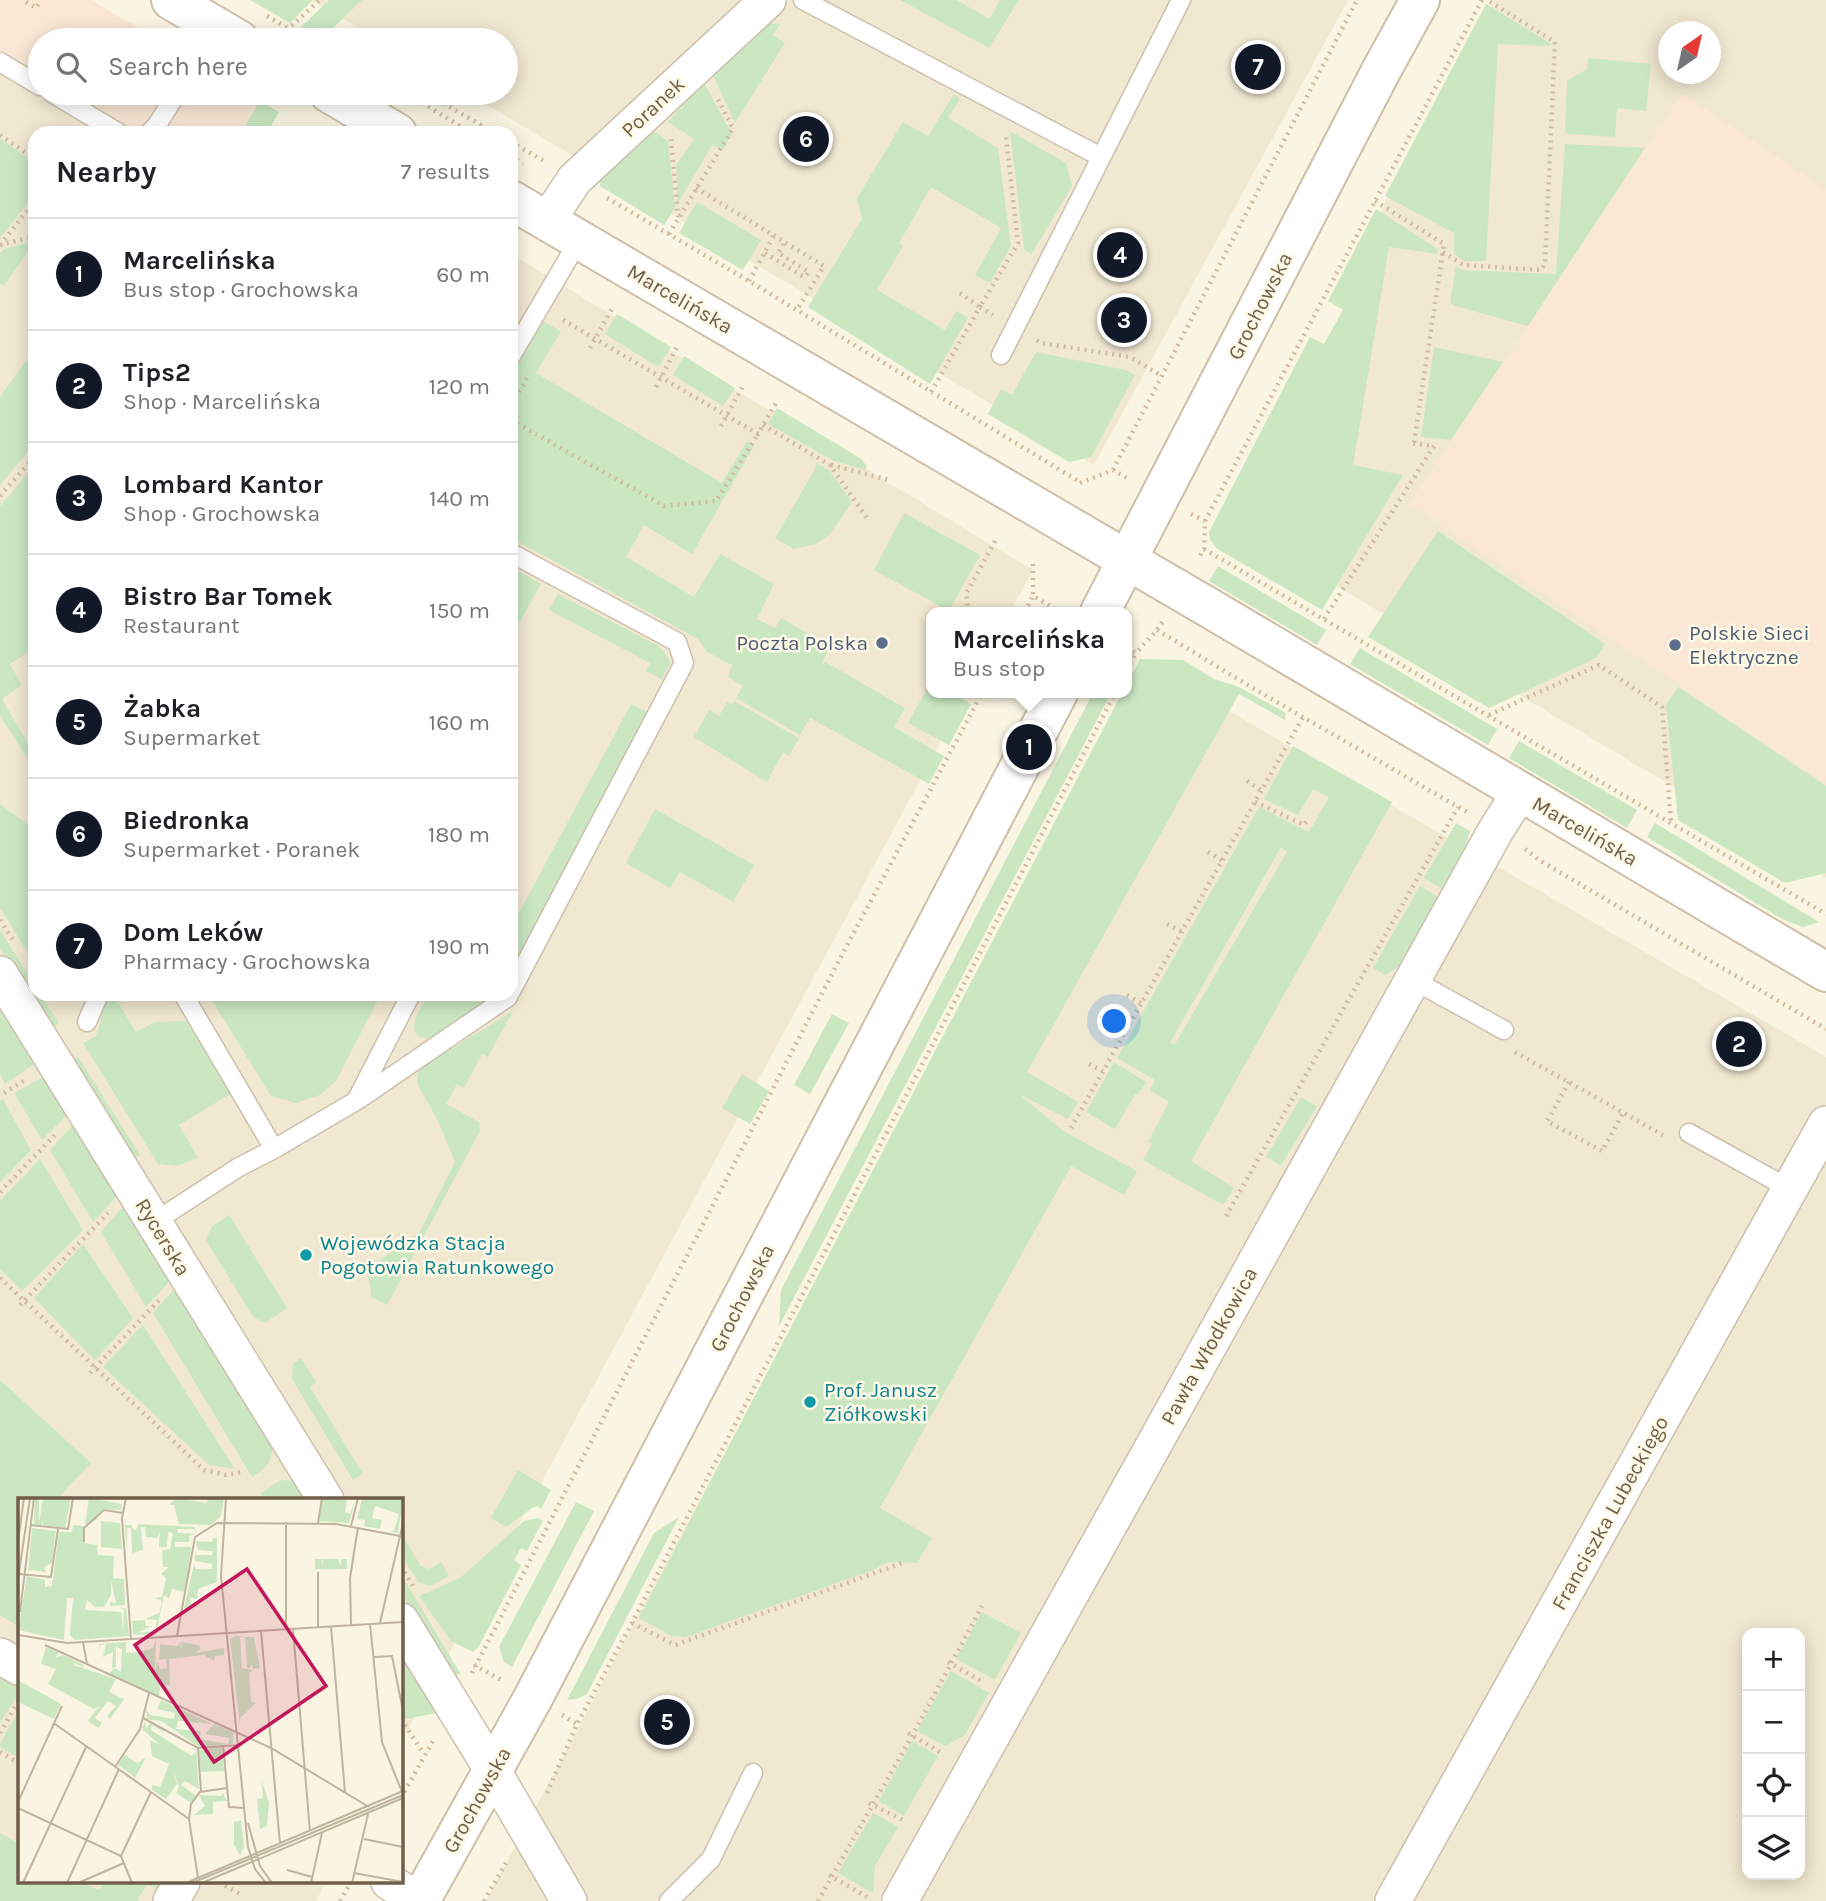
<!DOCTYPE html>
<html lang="en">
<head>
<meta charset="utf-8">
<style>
	:root { --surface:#fff; --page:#f6f6f6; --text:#202124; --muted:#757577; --line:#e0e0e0; --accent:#111827 }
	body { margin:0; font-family:Karla,sans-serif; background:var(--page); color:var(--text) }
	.controls { position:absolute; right:21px; bottom:21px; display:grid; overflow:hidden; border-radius:14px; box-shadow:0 4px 18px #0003 }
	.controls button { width:63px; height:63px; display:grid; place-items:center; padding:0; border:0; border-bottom:2px solid var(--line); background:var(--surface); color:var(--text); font:35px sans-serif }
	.compass { position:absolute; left:1658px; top:21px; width:63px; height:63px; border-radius:50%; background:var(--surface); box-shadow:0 4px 18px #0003; rotate:34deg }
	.you { position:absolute; left:1115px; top:1022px; width:24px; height:24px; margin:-18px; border:5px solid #fff; border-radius:50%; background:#1a73e8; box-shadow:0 0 0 10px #1a73e833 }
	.badge { display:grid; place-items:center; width:46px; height:46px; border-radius:50%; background:var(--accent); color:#fff; font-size:23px; font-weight:700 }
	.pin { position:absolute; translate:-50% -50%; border:4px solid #fff; box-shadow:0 2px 7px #0006 }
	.popup { position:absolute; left:926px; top:607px; width:206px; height:91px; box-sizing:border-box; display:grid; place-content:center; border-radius:14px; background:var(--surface); filter:drop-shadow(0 2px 5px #0005); font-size:23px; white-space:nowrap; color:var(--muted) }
	.popup b { font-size:26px; color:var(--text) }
	.popup::after { content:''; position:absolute; left:50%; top:100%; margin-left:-14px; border:14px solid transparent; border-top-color:var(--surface) }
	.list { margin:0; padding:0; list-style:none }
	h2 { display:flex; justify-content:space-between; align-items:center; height:91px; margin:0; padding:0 28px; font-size:30px }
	h2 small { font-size:23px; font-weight:400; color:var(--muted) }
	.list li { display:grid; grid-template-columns:46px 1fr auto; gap:21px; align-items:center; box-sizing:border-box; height:112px; padding:0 28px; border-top:2px solid var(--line) }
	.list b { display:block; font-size:26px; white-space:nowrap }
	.list p { margin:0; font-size:23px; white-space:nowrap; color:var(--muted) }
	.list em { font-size:23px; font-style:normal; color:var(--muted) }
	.icon { flex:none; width:38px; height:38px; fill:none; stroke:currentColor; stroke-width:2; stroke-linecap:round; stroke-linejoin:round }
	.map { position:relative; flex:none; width:1826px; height:1901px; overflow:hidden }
	.search { position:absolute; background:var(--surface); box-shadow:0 4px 18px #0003; left:28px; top:28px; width:490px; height:77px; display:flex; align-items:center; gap:18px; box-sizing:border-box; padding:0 24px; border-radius:38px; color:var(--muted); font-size:26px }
	.panel { position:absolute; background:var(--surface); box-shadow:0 4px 18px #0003; left:28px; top:126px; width:490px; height:875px; border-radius:21px }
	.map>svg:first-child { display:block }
	.residential { fill:#f1e8d1; fill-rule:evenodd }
	.commercial { fill:#fae7d6 }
	.green { fill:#cae7c2; fill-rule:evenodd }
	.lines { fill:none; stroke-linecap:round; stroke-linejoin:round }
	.lane-casing { stroke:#cdc0ac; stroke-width:21 }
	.street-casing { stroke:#cdc0ac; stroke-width:38 }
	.secondary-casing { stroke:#cdbfa8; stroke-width:42 }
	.path { stroke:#d2bc9f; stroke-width:4.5; stroke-dasharray:2 5; stroke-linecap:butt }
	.lane { stroke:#fff; stroke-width:18 }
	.street { stroke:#fff; stroke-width:35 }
	.secondary { stroke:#fff; stroke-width:38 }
	.service-dot { fill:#5c6f8a; stroke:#fef9e7; stroke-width:2.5 }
	.culture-dot { fill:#0f9aa8; stroke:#fef9e7; stroke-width:2.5 }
	.labels { text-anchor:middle; stroke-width:5; stroke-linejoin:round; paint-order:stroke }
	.street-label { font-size:21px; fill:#705e4a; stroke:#fef9e7 }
	.service-label { font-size:21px; fill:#4e5e75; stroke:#fef9e7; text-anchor:start }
	.culture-label { font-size:21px; fill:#0d838f; stroke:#fef9e7; text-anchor:start }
	.inset-road { fill:none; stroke:#bfb4a0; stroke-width:2 }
	.view { fill:#c2185b; fill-opacity:0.15; stroke:#c2185b; stroke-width:3.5 }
	.inset-edge { fill:none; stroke:#705e4a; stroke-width:3.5 }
</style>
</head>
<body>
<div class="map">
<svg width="1826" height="1901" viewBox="0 0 1826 1901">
	<rect width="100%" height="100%" fill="#faf5e2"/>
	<path class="residential" d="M311 0H1348L1094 465 467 93H506V40H379Z
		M1494 0H1826V878L1278 551 1384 204ZM1668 32H1710V74H1668Z
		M0 56 40 93H61L127 133H35V994H511V254L1033 570 1010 612H931V693H967L401 1743V1500H19V1882H326L316 1901H0Z
		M1146 663 1826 1057V1901H486ZM1747 1633H1800V1875H1747Z"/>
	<path class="commercial" d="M0 0H91L158 40H40V80L0 56Z
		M61 93H246L260 101 241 133H127Z
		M1682 93 1826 189V783L1409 504Z"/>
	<path class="green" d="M250 0H313L290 23Z
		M329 0H362L334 27 318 36 300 28Z
		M900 0H956L990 19 1000 0H1019L989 48Z
		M1486 4 1550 43 1549 46 1498 44 1486 261H1464L1454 254V233L1385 196Z
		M775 23 780 24 773 35 785 43 735 123 712 73 767 24Z
		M1588 58 1651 64 1646 111 1617 108 1615 137 1568 134 1565 131 1567 81 1587 69Z
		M704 83 732 134 723 150 712 145 678 203 676 165 694 139 668 122Z
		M954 94 960 99 948 118 998 148 1011 246 990 283 975 275 1001 228 931 187 899 243 903 246 877 290 945 330 956 311 968 318 930 384 808 307 862 219 857 198 903 122 928 136Z
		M260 101 279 112 267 133H241Z
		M652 130 668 141 675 208 664 225 600 186 599 178Z
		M1010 131 1066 163 1072 186 1031 255 1024 249Z
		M0 138 35 163V194L0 238Z
		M1565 144 1645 148 1528 326 1455 306 1450 303 1456 266 1461 270 1556 274Z
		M697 202 761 240 743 270 679 233Z
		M1376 209 1439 250 1437 254 1389 247 1353 465 1403 475 1322 610 1216 548 1210 539 1209 532 1310 337 1324 344 1343 310 1328 301Z
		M35 241 4 286 0 283V253L4 249Z
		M617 314 671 347 658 367 605 334Z
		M542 321 561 331 536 373 722 483 747 441 754 446 692 554 644 525 626 557 694 597 720 554 774 584 757 619 775 628 781 618 830 647 822 663 823 664 825 662 905 708 894 727 944 756 929 784 810 718 800 735 736 698 743 686 728 677 732 665 707 652 698 639 511 538V373Z
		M1434 347 1503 362 1451 440 1421 437Z
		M35 348V443L0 485V397Z
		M1036 352 1126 370 1135 375 1091 457 1069 462 988 414 1001 389 1012 395Z
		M684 356 735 388 723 406 673 375Z
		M777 408 860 458 867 466 865 470 832 460 768 424Z
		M816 463 829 470 852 502 829 535 815 544 794 549 775 538 815 469Z
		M35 465V658L30 651 10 664 22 685 2 699 35 756V771L0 715V506Z
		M904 513 980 555 949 611 874 570Z
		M1438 531 1605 644 1596 658 1489 708 1368 637Z
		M1218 566 1326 630 1317 645 1209 581Z
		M511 567 541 584 511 637Z
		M558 594 659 646 671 662 662 679 646 671 650 663 549 610Z
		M1360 648 1497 729 1488 745 1350 664Z
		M1140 659 1183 660 1214 679 1239 687 1286 713 1285 720 1239 694 1027 1072 1078 1102 1068 1119 1019 1094 1063 1131 1137 1171 1124 1195 1071 1166 880 1508 932 1538 917 1563 888 1562 873 1570 686 1637 672 1636 639 1618 1122 693H1127V684Z
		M931 682V693H951L971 704 949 745 908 723Z
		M1678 687 1826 786V873L1785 883 1678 820 1666 705Z
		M1093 693H1111L779 1326 781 1290Z
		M734 701 799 738 789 756 783 752 767 782 694 737 709 710 719 716 727 702 732 704Z
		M631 704 651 714 511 974V928Z
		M1519 741 1637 810 1627 828 1509 758Z
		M1293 746 1392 802 1191 1161 1234 1188 1223 1205 1143 1160 1152 1144 1148 1142 1169 1102 1150 1090 1155 1080 1117 1058 1259 807 1309 832 1329 797 1313 789 1298 815 1264 799ZM1281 847 1287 852 1175 1044 1170 1043Z
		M0 804 28 825 35 826V964L0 908Z
		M655 809 754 865 733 902 680 872 670 888 626 863Z
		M1456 823 1470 831 1463 858 1446 891 1424 878Z
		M1655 823 1819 922 1803 927 1782 919 1647 837Z
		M1420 886 1441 899 1407 961 1385 975 1373 968Z
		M0 930 35 986V994H40L59 1023 50 1029 0 948Z
		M108 994H113L136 1032 155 1022 186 1021 232 1093 179 1125 198 1158 176 1166 158 1164 83 1043 96 1036Z
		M208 994H381L336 1081 320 1095 296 1103 271 1096Z
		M428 994H501L436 1038C398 1042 419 1011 428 994Z
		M0 1007 36 1063 5 1084 0 1074Z
		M513 1011 488 1057 482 1054 464 1088 457 1084 446 1104 479 1122 480 1131 387 1305 371 1297V1288L366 1270 420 1232 455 1162 438 1121 417 1083 419 1069Z
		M832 1014 849 1023 810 1094 794 1085Z
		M78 1057 140 1155 133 1159 71 1061Z
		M1114 1062 1146 1082 1138 1095 1135 1094 1115 1129 1086 1112Z
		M742 1074 769 1091 750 1124 722 1108Z
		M43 1077 67 1115 42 1140 14 1093Z
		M1301 1097 1317 1106 1281 1166 1266 1157Z
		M3 1099 31 1150 0 1182V1101Z
		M73 1125 118 1195 93 1222 50 1150Z
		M40 1159 83 1230 22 1291 0 1269V1201Z
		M124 1206 170 1281 146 1307 101 1232Z
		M229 1215 287 1308 265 1323 253 1317 206 1240 212 1226Z
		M83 1244 133 1318 95 1360 34 1298Z
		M175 1288 273 1447C270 1465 267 1468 252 1477L153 1313Z
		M143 1325 235 1469 209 1465 103 1367Z
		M301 1358 316 1382 310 1387 363 1474 353 1480 292 1379 293 1364Z
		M0 1380 91 1463 56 1500H19V1627L0 1615Z
		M518 1470 551 1490 541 1509 537 1506 532 1508 506 1527 491 1518Z
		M281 1480 295 1481 308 1500H265L261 1493Z
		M576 1502 594 1511 512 1667 504 1662 499 1647Z
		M679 1517 587 1694 577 1699 567 1700 654 1533Z
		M538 1518 543 1521 527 1551 521 1548 514 1560 521 1565 479 1646 473 1652 451 1641 419 1596 460 1578 524 1521Z
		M401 1533 421 1566 429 1569 441 1562 449 1576 431 1586 418 1582 401 1555Z
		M401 1574 460 1673 457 1676 437 1651 401 1593Z
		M982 1612 1021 1633 995 1680 956 1659Z
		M401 1650 437 1713 405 1719 401 1712Z
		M951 1671 989 1693 964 1736 945 1746 917 1731Z
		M0 1674 19 1686V1694L0 1723Z
		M19 1710V1758L0 1747V1744Z
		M912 1741 938 1756 904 1816 879 1801Z
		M873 1813 898 1827 875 1866 873 1893 838 1873Z
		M0 1833 19 1844V1882H83L99 1890 104 1882H167L162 1891 147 1884 137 1901H0Z"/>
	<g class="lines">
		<defs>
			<path id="lane" d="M803 0 1101 157
				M0 62 40 86
				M52 93 119 133
				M149 133 157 125 177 93
				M1001 355 1181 0
				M511 356 579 240
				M511 553 677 642 684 663 511 991
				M1413 980 1504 1030
				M183 994 274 1149
				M87 1022 99 994
				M359 1099 508 997 509 994
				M1689 1133 1790 1189
				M154 1222 239 1167 274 1149 356 1101 411 994
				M669 1901 711 1859 753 1773"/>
			<path id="street" d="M547 221 575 179 768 0
				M0 974 326 1500
				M401 1621 493 1771 569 1901
				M0 1656 19 1667
				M389 1882 420 1901
				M171 1901 182 1882
				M900 1901 1496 830 1520 792
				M1393 1901 1826 1124"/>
			<path id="secondary" d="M171 0 239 40
				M329 93 397 133
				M511 200 1206 606 1826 972
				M1100 612 1382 69 1420 0
				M420 1901 533 1698 1058 693"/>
		</defs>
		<use href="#lane" class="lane-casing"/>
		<use href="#street" class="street-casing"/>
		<use href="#secondary" class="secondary-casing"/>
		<path class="path" d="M26 2 36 8 41 0
			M267 16 309 40
			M273 30 291 40
			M281 35 320 0
			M110 40 116 29
			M425 93 495 133
			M422 103 472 133
			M0 135 35 159
			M671 139 678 217
			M511 142 546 162
			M511 156 523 164
			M696 188 824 266 797 310
			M607 198 749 281 1080 482
			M1375 201 1444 244 1414 443
			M669 234 733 128 716 96
			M0 245 35 201
			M0 245 35 236
			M1443 252 1463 265 1541 270 1545 264 1555 42 1487 0
			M765 253 804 277 809 272 778 253 785 242
			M749 281 774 235
			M960 293 980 307 1018 243 1006 137
			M563 320 758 434 776 403
			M1037 340 1041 343 1130 357 1162 376
			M590 348 613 307
			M527 378 514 400 518 424 664 506 716 501 758 434
			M656 387 678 345
			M931 392 980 307 993 315
			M763 425 830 465 867 518
			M721 426 744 384
			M831 465 889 480
			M1113 470 1357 0
			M1080 483 1113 470 1129 479
			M0 496 35 456
			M1191 514 1205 521 1204 549 1198 559
			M1205 521 1482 0
			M1204 549 1826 914
			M1033 564V596L1061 612
			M966 612 968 608 966 594 995 541
			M1025 612 1033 596
			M1324 619 1434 446 1410 443
			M1157 630 1251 687 1467 812
			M1127 648 1136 653 1157 630 1163 621
			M1127 670 1136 653
			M1489 715 1599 665 1662 707 1671 823
			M1247 781 1261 790
			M1255 802 1304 825 1307 821
			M1525 849 1539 860 1826 1029
			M1208 852 1222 860
			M0 920 14 942
			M1167 924 1182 932
			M1127 995 1141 1003
			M1515 1052 1663 1135
			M1089 1064 1103 1071
			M1569 1082 1547 1121 1602 1151 1623 1113
			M4 1093 27 1079
			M1071 1128 1303 717
			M0 1192 58 1132
			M1226 1216 1458 807
			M0 1278 204 1470 226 1475 242 1472
			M20 1305 108 1213
			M90 1373 162 1297
			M401 1566 414 1588
			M632 1623 675 1645 905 1562
			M948 1662 983 1682
			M474 1665 503 1681
			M472 1673 835 968 982 693
			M562 1715 577 1724
			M401 1719 424 1754
			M0 1733 19 1700
			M908 1733 943 1754
			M0 1752 19 1763
			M547 1793 577 1724 632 1623 1115 693
			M401 1798 433 1741
			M869 1803 905 1821
			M829 1875 867 1897
			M219 1882 240 1894
			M340 1901 351 1882
			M484 1901 506 1863
			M818 1901 912 1736 982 1606"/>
		<use href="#lane" class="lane"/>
		<use href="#street" class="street"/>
		<use href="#secondary" class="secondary"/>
	</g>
	<g class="service-dot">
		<circle cx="882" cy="643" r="7"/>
		<circle cx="1675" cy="645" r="7"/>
	</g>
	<g class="culture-dot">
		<circle cx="306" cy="1255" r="7"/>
		<circle cx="810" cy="1402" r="7"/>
	</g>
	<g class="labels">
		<g class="street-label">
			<text transform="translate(653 107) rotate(-43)" y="7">Poranek</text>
			<text transform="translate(680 299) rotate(30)" y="7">Marcelińska</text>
			<text transform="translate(1260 306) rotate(-63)" y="7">Grochowska</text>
			<text transform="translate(1585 831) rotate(30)" y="7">Marcelińska</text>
			<text transform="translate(163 1237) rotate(59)" y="7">Rycerska</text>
			<text transform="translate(742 1298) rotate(-63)" y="7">Grochowska</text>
			<text transform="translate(1209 1346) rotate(-61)" y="7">Pawła Włodkowica</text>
			<text transform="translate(1610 1513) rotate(-61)" y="7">Franciszka Lubeckiego</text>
			<text transform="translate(477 1800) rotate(-61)" y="7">Grochowska</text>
		</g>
		<g class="service-label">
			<text x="1689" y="640">Polskie Sieci<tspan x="1689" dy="24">Elektryczne</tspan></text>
			<text x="868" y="650" text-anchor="end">Poczta Polska</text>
		</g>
		<g class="culture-label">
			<text x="320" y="1250">Wojewódzka Stacja<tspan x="320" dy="24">Pogotowia Ratunkowego</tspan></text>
			<text x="824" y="1397">Prof. Janusz<tspan x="824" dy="24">Ziółkowski</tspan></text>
		</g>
	</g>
	<g transform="translate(18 1498)">
		<rect width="385" height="385" fill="#faf5e2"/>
		<path d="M17 0H21V25L25 0H53L47 30 25 27V22L24 27 16 26ZM71 0 104 6 103 12 86 11 78 22 67 27ZM158 0 189 5 190 0H206L203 18 193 27 161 26 156 7H151ZM305 0 329 2 327 14 332 16 338 0 331 25 301 23ZM344 0H385L380 35 369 33H376L381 16 357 8 354 20 364 22 362 31 346 28 347 22 339 21ZM83 23 102 25 104 51 83 49ZM121 26 177 29 178 36 176 31H159L160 35 177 36 171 38V44H157V49H173L167 94 154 91 151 101 146 97 138 136 118 137 115 135 114 123 127 122 128 128H134L118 135 137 133 139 122 127 121 141 115 144 103 136 100 144 99 148 80 143 76 151 69H145L144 52 152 51 155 35 150 34 149 49H141L142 33 139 40 128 39 127 29H123L125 52 114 55 113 30H109V54L107 27H113L117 33ZM55 27 66 28V45L79 47 80 57 96 58 95 80 106 81 107 107 92 108V104L98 105 93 83V97L86 109H77L69 102 67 112 103 114 105 134 106 112 103 110H108L111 138 57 142 52 137 55 100H49L46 142 0 132 9 78 27 82V89L34 88 41 34H54ZM14 30 38 33 37 39 34 65 26 69 28 74 11 72 10 76ZM195 40H199V84L180 91 179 101 172 99 173 107 179 104V109L166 110 176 66 178 71H194V66L177 63V53L178 57H194L195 53 180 52 178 43 194 44ZM297 61H304V70L305 61H320L323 69V61H329V71H297ZM226 138 222 139 224 170 235 172 231 175 233 203 238 205 222 220V228L212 141 217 138ZM227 139H236L242 170 235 171 234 166 232 170H229ZM138 142 137 175 139 163 142 171 149 170 148 161 141 162 142 146 160 148 162 144 165 155 163 144 181 147V143L182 152 178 155 206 150V157L197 158 196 163 186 157 151 161 152 187H145L153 193 142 189 141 199 90 176 97 170 103 174 104 151 98 149V169L94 170 95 154 85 159 88 146 82 147 81 152V146L108 144V155L121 154 135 150ZM28 149 41 155 37 160 45 157 66 167 65 169 57 165 56 167 98 181 91 194 106 201 92 221 89 218 98 208 90 203 77 220 84 225 80 230 70 223 81 208 76 211 30 186 38 171 23 166ZM0 182 43 206 36 221 0 204ZM143 202 194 226 160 223 158 231 183 233 182 241 210 246 211 240 187 236 196 226 215 234V246L181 249 143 223 129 221 128 211 132 217 156 221 157 215 139 211ZM127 223 128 230 132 225 148 231 146 234 134 227 133 232 174 258 178 253 173 250 178 251 181 291 167 283 163 287 178 298 173 305 158 295 161 289 155 272 159 286 148 301 133 291 135 287 142 289 151 266 134 258 132 242 142 247 124 231ZM204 249 206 273 183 274 181 252ZM107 257 119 265 128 259 117 280 100 267ZM244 283 251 305 249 328 242 331 239 301 245 300ZM204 294 209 303 195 304V316L176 317 187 308 181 297 204 298ZM223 322 226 348 222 357 216 347V324Z" fill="#cae7c2"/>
		<path class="inset-road" d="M108 0 104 20 113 141M208 0 203 78 230 349 237 371 248 385M268 24V131M300 25 304 0M12 27 50 31 55 0M333 28 340 0M0 44 6 0M66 44V30L86 12 105 15M300 74V129M1 76 33 79 40 31M0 81 12 0M2 114 16 0M362 125 385 25M352 126 364 244 384 294M333 127 332 80 340 29M313 128 327 295M275 131 292 334M243 133 262 346M0 137 49 145 385 124M159 138 177 39 199 25 318 26 382 38M65 144 69 166M27 147 253 250 351 309M356 159 374 158 385 213M125 220 180 250 221 247M37 226 171 321 180 380M205 247 211 309 227 310M180 250 183 293M97 269 122 231 131 195M0 304 44 208M0 310 103 358 114 385M171 321 173 306 182 294 209 290M230 325 242 368 254 385M346 341 385 349M103 358 133 294M269 372 294 379M336 375 385 384M5 385 68 249M49 385 101 271M60 385 106 365M168 385 385 293M174 385 385 297M184 385 385 300M293 385 304 335M334 385 350 316"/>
		<path class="view" d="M229 71 308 188 196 264 117 147Z"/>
		<rect width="385" height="385" class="inset-edge"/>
	</g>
</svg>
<div class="controls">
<button>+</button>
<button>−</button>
<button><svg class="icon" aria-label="locate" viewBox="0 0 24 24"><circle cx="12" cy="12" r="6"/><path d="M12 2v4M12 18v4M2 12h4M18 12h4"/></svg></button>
<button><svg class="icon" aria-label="layers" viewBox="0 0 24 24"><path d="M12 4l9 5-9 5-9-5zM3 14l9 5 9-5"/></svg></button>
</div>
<svg class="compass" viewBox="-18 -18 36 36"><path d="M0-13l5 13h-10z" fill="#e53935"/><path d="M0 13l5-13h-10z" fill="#757577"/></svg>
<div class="you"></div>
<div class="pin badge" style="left:1029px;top:747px">1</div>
<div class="popup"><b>Marcelińska</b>Bus stop</div>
<div class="pin badge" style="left:1739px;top:1044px">2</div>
<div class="pin badge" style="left:1124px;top:320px">3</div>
<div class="pin badge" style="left:1120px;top:255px">4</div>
<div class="pin badge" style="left:667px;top:1722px">5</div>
<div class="pin badge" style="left:806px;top:139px">6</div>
<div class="pin badge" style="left:1258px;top:67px">7</div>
<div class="search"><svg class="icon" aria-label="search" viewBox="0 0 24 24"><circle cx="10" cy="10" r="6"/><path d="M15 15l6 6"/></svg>Search here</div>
<section class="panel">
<h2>Nearby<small>7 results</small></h2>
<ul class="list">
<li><span class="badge">1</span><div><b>Marcelińska</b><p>Bus stop · Grochowska</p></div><em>60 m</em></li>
<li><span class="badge">2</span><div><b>Tips2</b><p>Shop · Marcelińska</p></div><em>120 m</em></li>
<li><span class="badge">3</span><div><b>Lombard Kantor</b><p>Shop · Grochowska</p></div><em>140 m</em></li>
<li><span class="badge">4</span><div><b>Bistro Bar Tomek</b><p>Restaurant</p></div><em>150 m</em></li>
<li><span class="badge">5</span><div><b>Żabka</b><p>Supermarket</p></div><em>160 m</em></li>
<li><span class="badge">6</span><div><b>Biedronka</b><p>Supermarket · Poranek</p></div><em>180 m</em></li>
<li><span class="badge">7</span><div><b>Dom Leków</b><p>Pharmacy · Grochowska</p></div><em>190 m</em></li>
</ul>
</section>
</div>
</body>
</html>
